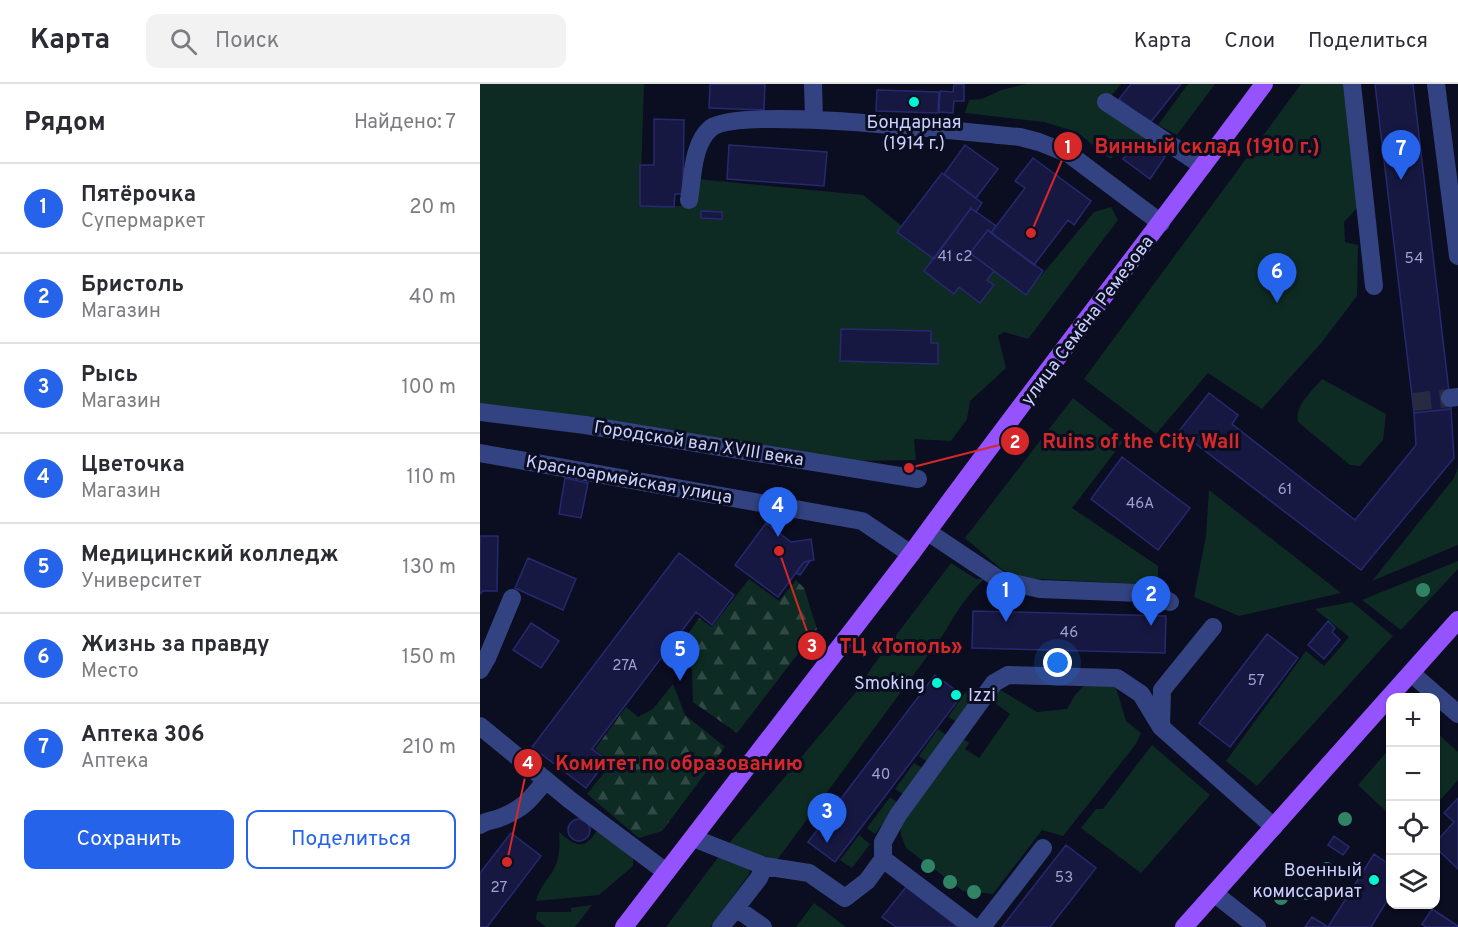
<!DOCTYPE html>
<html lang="ru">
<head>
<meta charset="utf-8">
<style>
	:root { --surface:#fff; --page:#f2f2f3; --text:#2b2b33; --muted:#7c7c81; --line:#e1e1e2; --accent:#2563eb }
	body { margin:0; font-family:Overpass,sans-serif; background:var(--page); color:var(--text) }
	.controls { position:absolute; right:18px; bottom:18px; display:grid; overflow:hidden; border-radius:12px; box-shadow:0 2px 4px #0004 }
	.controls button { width:54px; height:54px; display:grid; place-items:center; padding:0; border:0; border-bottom:2px solid var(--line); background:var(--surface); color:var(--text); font:30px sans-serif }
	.you { position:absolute; left:578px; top:579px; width:21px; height:21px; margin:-15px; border:4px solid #fff; border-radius:50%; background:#1a73e8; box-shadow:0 0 0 9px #1a73e833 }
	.badge { display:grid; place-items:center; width:39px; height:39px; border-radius:50%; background:var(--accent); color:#fff; font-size:20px; font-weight:700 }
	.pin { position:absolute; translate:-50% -50px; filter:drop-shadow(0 2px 3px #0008) }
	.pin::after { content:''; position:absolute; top:32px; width:21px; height:18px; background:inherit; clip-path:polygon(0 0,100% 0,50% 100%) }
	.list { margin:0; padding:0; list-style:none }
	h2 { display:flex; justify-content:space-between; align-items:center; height:78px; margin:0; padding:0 24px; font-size:26px }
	h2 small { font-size:20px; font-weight:400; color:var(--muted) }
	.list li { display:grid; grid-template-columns:39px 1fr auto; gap:18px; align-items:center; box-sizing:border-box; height:90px; padding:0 24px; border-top:2px solid var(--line) }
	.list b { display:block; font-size:22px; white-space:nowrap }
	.list p { margin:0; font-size:20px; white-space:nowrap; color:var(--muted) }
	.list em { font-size:20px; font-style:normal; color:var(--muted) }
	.actions { display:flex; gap:12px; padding:18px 24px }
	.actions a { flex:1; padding:14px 0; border:2px solid var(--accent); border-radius:12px; text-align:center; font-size:21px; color:var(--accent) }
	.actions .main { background:var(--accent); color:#fff }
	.icon { flex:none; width:33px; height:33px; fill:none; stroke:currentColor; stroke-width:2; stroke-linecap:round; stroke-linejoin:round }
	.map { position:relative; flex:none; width:978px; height:843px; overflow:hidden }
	header { display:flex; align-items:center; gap:36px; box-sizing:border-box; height:84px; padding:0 30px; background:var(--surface); border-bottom:2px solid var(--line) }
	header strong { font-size:28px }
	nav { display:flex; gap:33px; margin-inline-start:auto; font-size:21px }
	.search { width:420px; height:54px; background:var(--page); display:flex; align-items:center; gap:15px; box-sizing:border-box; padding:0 21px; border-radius:12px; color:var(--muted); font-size:22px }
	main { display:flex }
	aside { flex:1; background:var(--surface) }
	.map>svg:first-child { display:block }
	.green { fill:#0e2b23; fill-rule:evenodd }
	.forest { fill:url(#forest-firs) }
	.building { fill:#161842; stroke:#272970; stroke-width:1.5 }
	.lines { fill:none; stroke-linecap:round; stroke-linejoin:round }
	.minor-tunnel { stroke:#282a41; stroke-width:18; stroke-dasharray:18 9; stroke-linecap:butt }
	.minor { stroke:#334382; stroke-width:18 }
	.major { stroke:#9552ff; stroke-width:18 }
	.tree { fill:#308465 }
	.poi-dot { fill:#00f6d4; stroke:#0b0d20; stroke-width:2 }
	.labels { text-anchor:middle; stroke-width:6; stroke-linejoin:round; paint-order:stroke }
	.number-label { font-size:15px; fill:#9ea3d0 }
	.poi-label { font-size:18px; fill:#cbd1ff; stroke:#0b0d20; text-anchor:end }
	.street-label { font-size:18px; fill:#cbd1ff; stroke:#0b0d20 }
	.leader { fill:none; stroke:#d62828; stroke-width:2 }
	.callout-dot { fill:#d62828; stroke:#0b0d20; stroke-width:2 }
	.mark-label { font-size:18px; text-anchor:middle; font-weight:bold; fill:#fff }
	.callout-label { font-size:20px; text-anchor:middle; font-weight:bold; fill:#d62828; stroke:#0b0d20; stroke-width:6; stroke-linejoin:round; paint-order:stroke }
</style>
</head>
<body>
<header>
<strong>Карта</strong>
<div class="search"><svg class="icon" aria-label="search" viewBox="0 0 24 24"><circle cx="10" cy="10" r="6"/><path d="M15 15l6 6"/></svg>Поиск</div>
<nav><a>Карта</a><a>Слои</a><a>Поделиться</a></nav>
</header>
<main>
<aside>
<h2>Рядом<small>Найдено: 7</small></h2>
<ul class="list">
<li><span class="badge">1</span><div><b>Пятёрочка</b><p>Супермаркет</p></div><em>20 m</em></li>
<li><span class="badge">2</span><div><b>Бристоль</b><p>Магазин</p></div><em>40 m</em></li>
<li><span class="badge">3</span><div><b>Рысь</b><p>Магазин</p></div><em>100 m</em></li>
<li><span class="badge">4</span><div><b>Цветочка</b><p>Магазин</p></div><em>110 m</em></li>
<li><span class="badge">5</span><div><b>Медицинский колледж</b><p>Университет</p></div><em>130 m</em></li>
<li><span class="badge">6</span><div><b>Жизнь за правду</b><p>Место</p></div><em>150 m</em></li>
<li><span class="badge">7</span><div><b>Аптека 306</b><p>Аптека</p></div><em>210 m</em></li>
</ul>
<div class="actions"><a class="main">Сохранить</a><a>Поделиться</a></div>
</aside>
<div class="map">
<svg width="978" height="843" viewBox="0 0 978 843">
	<defs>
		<pattern id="forest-firs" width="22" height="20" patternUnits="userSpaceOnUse" patternTransform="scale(1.5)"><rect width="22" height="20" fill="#0e2b23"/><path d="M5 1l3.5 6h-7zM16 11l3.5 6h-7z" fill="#304944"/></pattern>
	</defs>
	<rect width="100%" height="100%" fill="#0b0d20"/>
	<path class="green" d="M0 0H164L160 122H214L217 95 383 111 422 142 418 148 454 175 474 209 479 203 500 219 514 201 507 196 514 187 546 210 614 128 631 123 638 136 548 255 524 248 518 252 526 284 490 317 487 335 471 357 434 355 436 376 370 377 0 319ZM222 127 242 128 241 135 222 134ZM362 245 451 247V259H458L457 280 360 276Z
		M547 0H641L632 11 619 13 624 26 673 55C656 56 643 65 630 75L597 48 564 38 485 29 489 16 502 15 521 6Z
		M708 0H735L697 51 678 41Z
		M821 0H866L880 121 864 138 865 158 878 161 877 212 842 258 782 325 728 289 676 350 604 295Z
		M842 295 906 330 903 356 880 382 870 381 818 338C814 322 832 307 842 295Z
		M593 314 645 355 592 424 678 482V501L542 494 521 485 485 454Z
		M978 383V461L892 497 974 394Z
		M729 406 861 509 759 532 714 513 726 452Z
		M978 477V485L921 546 882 516Z
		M471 479 496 495H504C486 512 475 530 463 551L297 776 272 771 251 763 250 758 376 608 392 583Z
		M872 518 913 552 777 702 746 677 826 567 844 582 869 553 835 525Z
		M626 596 636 604 646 637 661 649 656 660 583 752 562 746 513 810 483 807 426 764 421 751 420 739 481 654 489 659 485 665 499 674 530 630 512 617 511 613 519 605 557 628 587 625 595 611 607 598Z
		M487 606 495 612 477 638 468 633Z
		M458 645 466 651 448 678 439 672Z
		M956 648 978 668V696L956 721Z
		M672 661 730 711 661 789 601 744 616 725H623Z
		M910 664V731L878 701Z
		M434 679 442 684 424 711 415 705Z
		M410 713 418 719 395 750 387 744Z
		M118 745 153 770V782L119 811 56 817C60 802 68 796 75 783 80 772 80 759 79 748 96 763 105 767 118 745Z
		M379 751 390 760 372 784 360 776Z
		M239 772 269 782 270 789 265 796 230 843H186Z
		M334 819 366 843H316Z
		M112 821 95 843H66L56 835 57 828H91V824Z"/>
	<path class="forest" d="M269 495 299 517 316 496 324 504 337 545 257 649 213 618 212 586 206 573V553L219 534 232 543Z
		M193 600 205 631 245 663 182 747 159 754 107 710 132 679 115 665 146 623 158 633 173 625Z"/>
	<path class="building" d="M230 0H285L284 26 229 24Z
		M474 0H484V17H474L473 29 459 28 460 7 473 8Z
		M651 0H701L670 39 639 15Z
		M895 0H933L971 325 934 329Z
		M397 6 459 8 458 29 396 27Z
		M174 35 204 36 203 110H195L194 123 160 122V81H174Z
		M664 58 685 73 670 95 643 75 652 62 658 67Z
		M249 61 347 68 344 102 247 95Z
		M485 61 518 85 496 114 464 90Z
		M553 74 611 117 594 141 588 136 554 181 511 149 545 104 535 97Z
		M462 89 502 119 496 128 491 124 454 175 417 148Z
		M491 124 516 142 511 149 508 146 490 169 514 187 507 196 514 201 500 219 479 203 474 210 444 187Z
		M221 127 242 128V135L221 134Z
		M508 146 563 187 546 211 490 169Z
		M361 245 451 247V259H458V280L360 277Z
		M729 309 758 331 752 340 875 436 936 361 934 329 971 325 974 374 881 486 699 347Z
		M642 373 710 424 678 466 611 415Z
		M85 394 108 399 101 434 79 430Z
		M286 439 311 458 331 455 334 476 324 478 298 513 255 481Z
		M0 452H18L17 507H3L0 510Z
		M199 469 254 511 232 541 216 528 112 665 127 676 106 704 52 663Z
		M48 474 96 495 83 526 35 504Z
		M330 477 320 491 316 489 324 478Z
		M493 527 686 532 685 569 492 564Z
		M848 537 855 544 852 548 860 556 844 575 828 561Z
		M51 539 79 557 61 584 33 566Z
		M787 550 818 574 750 663 719 639Z
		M455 591 482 611 355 778 328 758Z
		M978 714V785L956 764V758L974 738 964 729Z
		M88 746a11 11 0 1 1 22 0a11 11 0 1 1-22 0Z
		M31 749 61 772 7 843H0V789Z
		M854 752 869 763 863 771 848 761Z
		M586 761 616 784 570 843H522Z
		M894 770 910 781V812L891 843H848Z
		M426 803 478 843H416L402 833Z
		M952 825 978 842V843H946L942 840Z
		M832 833 848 843H825Z"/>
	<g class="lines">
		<path class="minor-tunnel" d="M933 318 970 314"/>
		<path class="minor" d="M333 0 334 35
			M872 0 894 202
			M956 0 978 172
			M626 18 723 82
			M209 116C213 93 212 60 231 44 261 21 491 49 540 53L559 58 589 70 681 139
			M970 314 978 313
			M0 328 105 341 438 395
			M0 369 382 437 431 470
			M448 448 520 496 560 505 661 509 677 511 690 518
			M0 586 7 574 32 514
			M931 589 978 630
			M0 642 90 716 186 788
			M681 643 682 606 733 543
			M0 741C7 736 14 737 22 733 46 723 50 715 66 696
			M213 754 284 782 329 789 365 814 387 797 403 775V758L418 731 514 599 528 591 637 594 661 610 681 643 794 743
			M403 775 493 843
			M735 810 777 843
			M256 824 283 843
			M241 843 279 794 284 782
			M502 843 563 764"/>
		<path class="major" d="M144 843 431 470C546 312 667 158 784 0
			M704 843 978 536"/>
	</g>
	<g class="tree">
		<circle cx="943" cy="506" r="7"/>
		<circle cx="865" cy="735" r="7"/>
		<circle cx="448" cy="782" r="7"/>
		<circle cx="847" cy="785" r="7"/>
		<circle cx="470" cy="798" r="7"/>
		<circle cx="494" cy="808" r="7"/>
		<circle cx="827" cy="809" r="7"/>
		<circle cx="801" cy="814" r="7"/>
	</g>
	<g class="poi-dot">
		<circle cx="434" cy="18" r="6"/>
		<circle cx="457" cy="599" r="6"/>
		<circle cx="476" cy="611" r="6"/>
		<circle cx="894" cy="796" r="6"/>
	</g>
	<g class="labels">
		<g class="number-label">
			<text x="475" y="177">41 с2</text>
			<text x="934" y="179">54</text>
			<text x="805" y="410">61</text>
			<text x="660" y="424">46А</text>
			<text x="589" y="553">46</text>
			<text x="145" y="586">27А</text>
			<text x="776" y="601">57</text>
			<text x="401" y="695">40</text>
			<text x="584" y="798">53</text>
			<text x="19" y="808">27</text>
		</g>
		<g class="poi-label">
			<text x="434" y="44" text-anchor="middle">Бондарная<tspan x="434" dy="21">(1914 г.)</tspan></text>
			<text x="445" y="605">Smoking</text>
			<text x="488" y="617" text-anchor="start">Izzi</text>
			<text x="882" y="792">Военный<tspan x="882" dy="21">комиссариат</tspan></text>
		</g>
		<g class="street-label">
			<text transform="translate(607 236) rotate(-53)" y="6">улица Семёна Ремезова</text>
			<text transform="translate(219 359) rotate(9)" y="6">Городской вал XVIII века</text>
			<text transform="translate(149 395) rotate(10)" y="6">Красноармейская улица</text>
		</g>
	</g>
	<path class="leader" d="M551 149L588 62M429 384L535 357M299 467L332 562M27 778L48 679"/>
	<g class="callout-dot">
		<circle cx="551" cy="149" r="6"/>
		<circle cx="429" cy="384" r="6"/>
		<circle cx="299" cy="467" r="6"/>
		<circle cx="27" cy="778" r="6"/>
		<circle cx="588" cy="62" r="15"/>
		<circle cx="535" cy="357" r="15"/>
		<circle cx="332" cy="562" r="15"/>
		<circle cx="48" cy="679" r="15"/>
	</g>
	<g class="mark-label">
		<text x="588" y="69">1</text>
		<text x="535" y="364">2</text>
		<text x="332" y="568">3</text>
		<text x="48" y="685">4</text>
	</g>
	<g class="callout-label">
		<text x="727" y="69">Винный склад (1910 г.)</text>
		<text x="661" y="364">Ruins of the City Wall</text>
		<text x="421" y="569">ТЦ «Тополь»</text>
		<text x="199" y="686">Комитет по образованию</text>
	</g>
</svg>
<div class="controls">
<button>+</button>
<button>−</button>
<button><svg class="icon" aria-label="locate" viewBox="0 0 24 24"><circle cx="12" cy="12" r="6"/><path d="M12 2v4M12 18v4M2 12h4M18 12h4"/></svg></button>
<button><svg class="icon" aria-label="layers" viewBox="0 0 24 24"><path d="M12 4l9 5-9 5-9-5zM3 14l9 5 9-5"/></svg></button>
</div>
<div class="you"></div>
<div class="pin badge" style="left:526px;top:538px">1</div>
<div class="pin badge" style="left:671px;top:542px">2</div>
<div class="pin badge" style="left:347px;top:759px">3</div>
<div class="pin badge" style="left:298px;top:453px">4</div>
<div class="pin badge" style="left:200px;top:597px">5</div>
<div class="pin badge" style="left:797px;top:219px">6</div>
<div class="pin badge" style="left:921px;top:96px">7</div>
</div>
</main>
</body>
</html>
